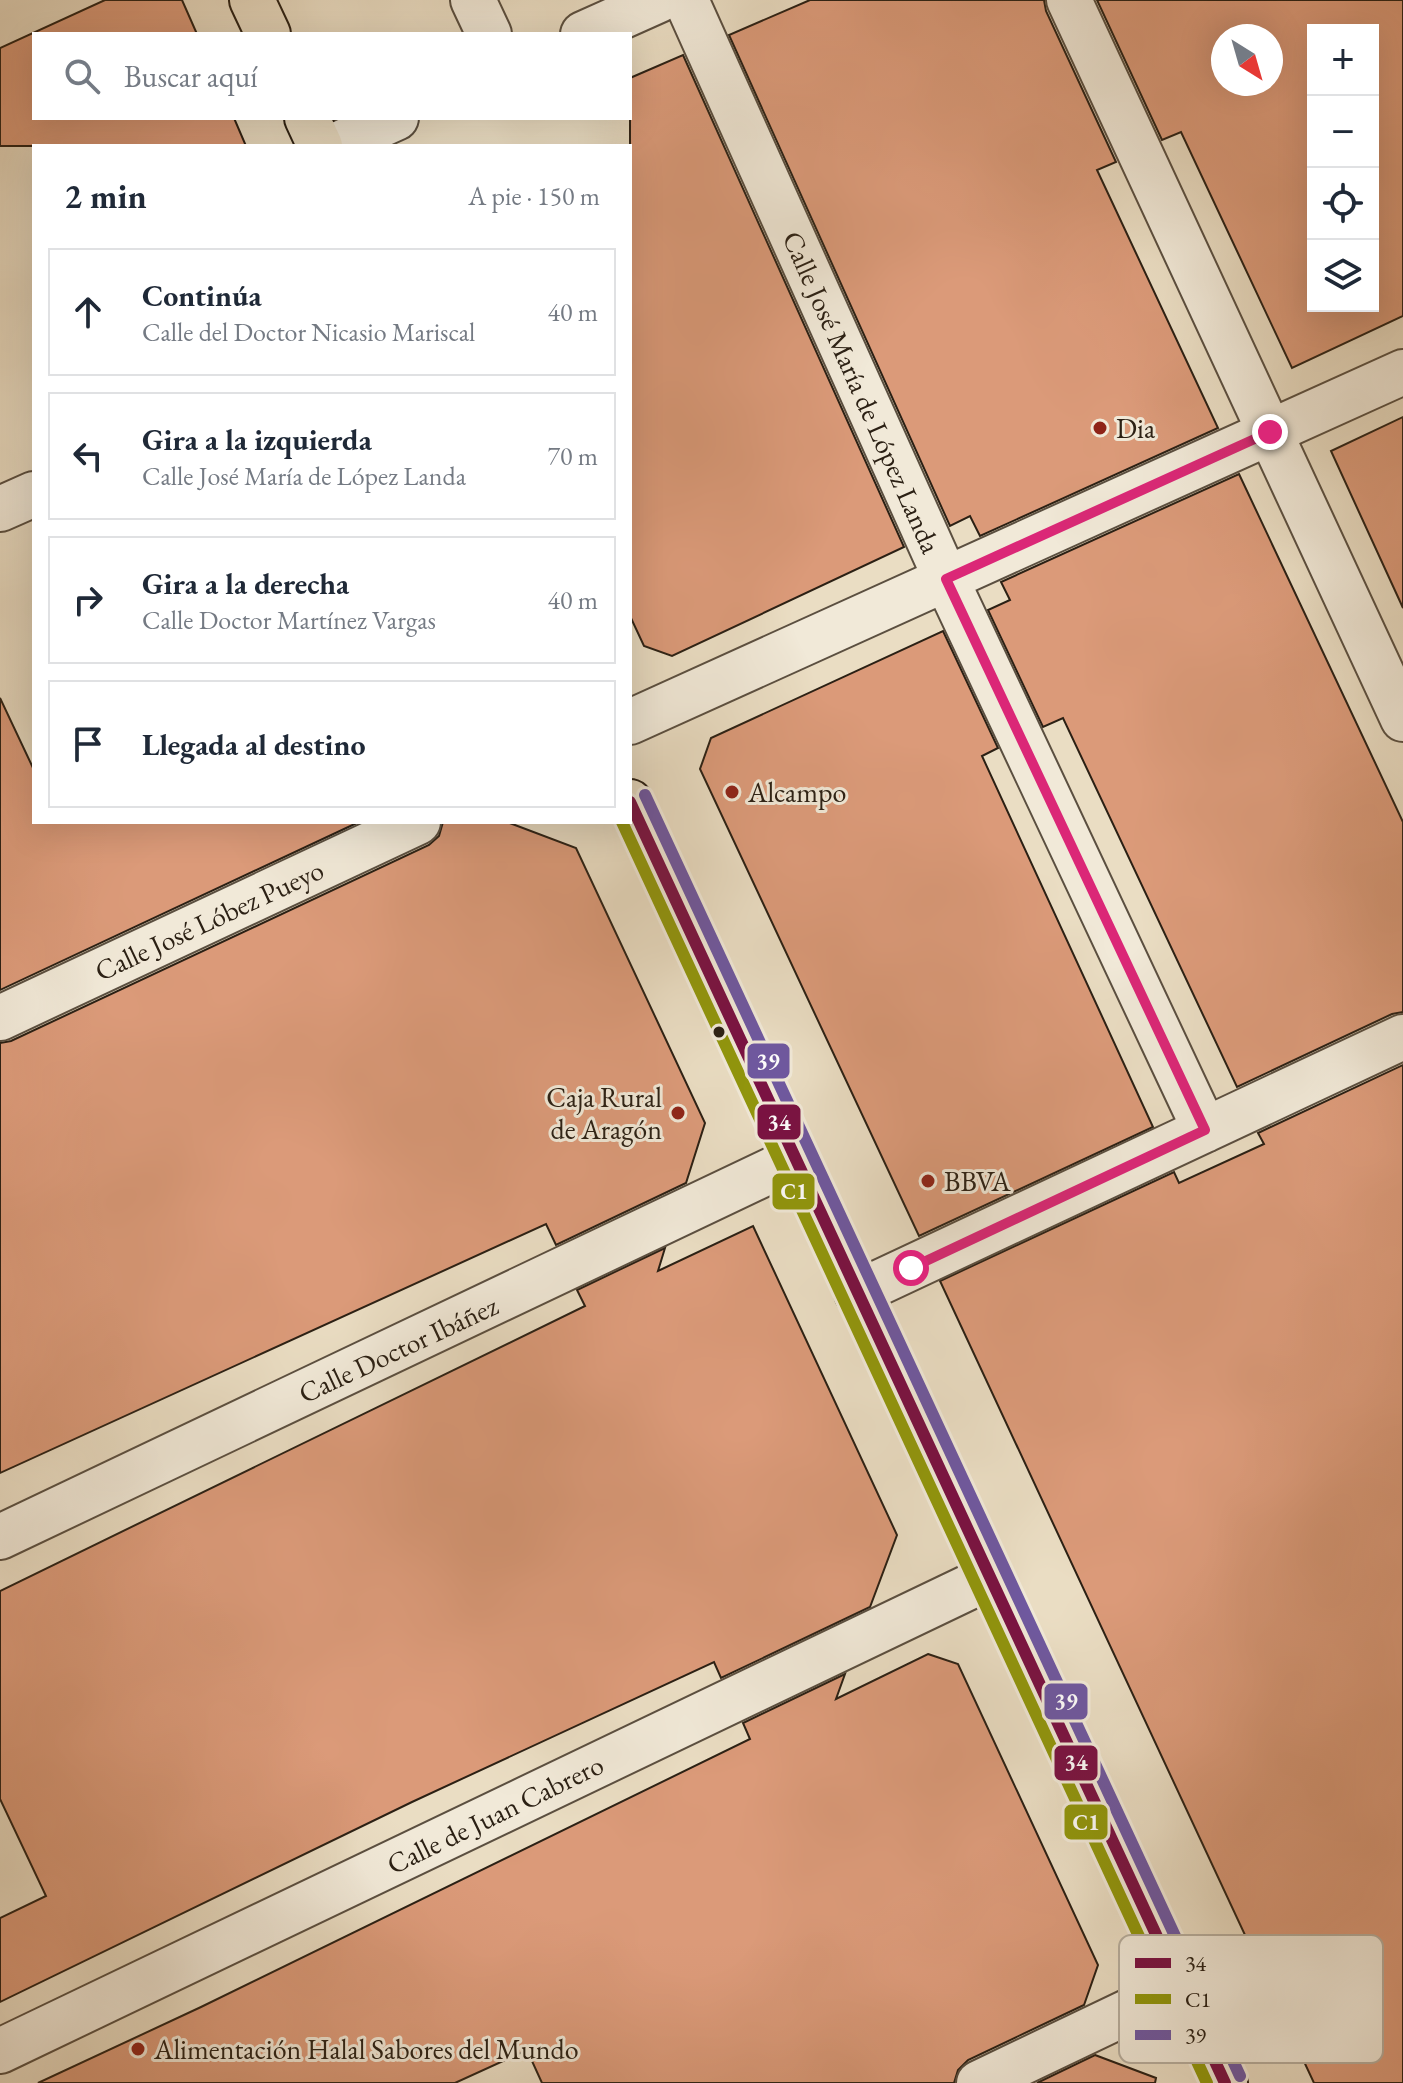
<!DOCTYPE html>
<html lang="es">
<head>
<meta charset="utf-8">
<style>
	:root { --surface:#fff; --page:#f2f2f3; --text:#1f2937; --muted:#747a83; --line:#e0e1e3 }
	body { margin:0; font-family:"EB Garamond",serif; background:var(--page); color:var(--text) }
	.controls { position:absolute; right:24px; top:24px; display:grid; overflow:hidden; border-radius:0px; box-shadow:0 8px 32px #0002 }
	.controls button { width:72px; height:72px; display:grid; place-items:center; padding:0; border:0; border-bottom:2px solid var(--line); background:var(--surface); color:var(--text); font:40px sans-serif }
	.compass { position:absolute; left:1211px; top:24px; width:72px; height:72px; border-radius:50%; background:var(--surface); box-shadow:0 8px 32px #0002; rotate:143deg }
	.stop { position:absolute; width:24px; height:24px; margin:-18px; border:6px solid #db2777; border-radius:50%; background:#fff }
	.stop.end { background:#db2777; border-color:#fff; box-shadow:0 2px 8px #0008 }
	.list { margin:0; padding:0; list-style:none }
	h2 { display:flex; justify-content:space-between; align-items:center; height:104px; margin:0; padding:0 32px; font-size:34px }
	h2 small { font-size:26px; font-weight:400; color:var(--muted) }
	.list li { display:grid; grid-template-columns:52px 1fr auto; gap:24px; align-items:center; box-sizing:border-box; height:128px; margin:0 16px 16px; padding:0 16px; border:2px solid var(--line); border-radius:0px }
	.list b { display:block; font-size:30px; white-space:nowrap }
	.list p { margin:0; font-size:26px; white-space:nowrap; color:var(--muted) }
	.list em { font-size:26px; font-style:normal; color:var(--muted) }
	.icon { flex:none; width:44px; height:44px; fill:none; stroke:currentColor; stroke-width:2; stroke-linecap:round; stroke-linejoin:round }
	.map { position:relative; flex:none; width:1403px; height:2083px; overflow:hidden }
	.search { position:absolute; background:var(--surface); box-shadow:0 8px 32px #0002; left:32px; top:32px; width:600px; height:88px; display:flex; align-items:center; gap:20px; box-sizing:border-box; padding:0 28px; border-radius:0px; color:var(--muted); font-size:30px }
	.panel { position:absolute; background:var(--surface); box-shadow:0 8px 32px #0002; left:32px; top:144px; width:600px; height:680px; border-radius:0px }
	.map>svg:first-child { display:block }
	.building { fill:#db9a79; stroke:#2b2014; stroke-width:2; fill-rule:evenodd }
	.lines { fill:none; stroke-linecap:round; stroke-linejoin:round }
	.minor-casing { stroke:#5b4f40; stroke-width:48 }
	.major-casing { stroke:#2b2014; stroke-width:48 }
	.minor { stroke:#f1e9d8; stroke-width:44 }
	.major { stroke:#eaddc3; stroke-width:44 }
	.bus-1-casing { stroke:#f1e9d8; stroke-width:18 }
	.bus-2-casing { stroke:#f1e9d8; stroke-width:18 }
	.bus-3-casing { stroke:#f1e9d8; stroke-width:18 }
	.bus-1 { stroke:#7a1142; stroke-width:12 }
	.bus-2 { stroke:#91960c; stroke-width:12 }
	.bus-3 { stroke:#6f58a0; stroke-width:12 }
	.route { stroke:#db2777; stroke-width:10 }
	.poi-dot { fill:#8f2418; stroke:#f1e9d8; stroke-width:3 }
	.bus-dot { fill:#2b2014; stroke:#f1e9d8; stroke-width:3 }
	.labels { text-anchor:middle; stroke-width:6; stroke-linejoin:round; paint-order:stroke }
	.street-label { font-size:28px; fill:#2b2014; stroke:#f1e9d8 }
	.poi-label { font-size:28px; fill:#2b2014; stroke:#f1e9d8; text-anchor:start }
	.key { fill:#f1e9d8; stroke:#b6ad9d; stroke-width:2 }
	.key-label { font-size:22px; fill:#2b2014 }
	.line-badge { stroke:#f1e9d8; stroke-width:3 }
	.badge-label { font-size:22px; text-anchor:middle; font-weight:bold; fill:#fff }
</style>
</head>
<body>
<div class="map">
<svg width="1403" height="2083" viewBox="0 0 1403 2083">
	<rect width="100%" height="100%" fill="#eaddc3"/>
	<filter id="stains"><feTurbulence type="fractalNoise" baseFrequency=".0025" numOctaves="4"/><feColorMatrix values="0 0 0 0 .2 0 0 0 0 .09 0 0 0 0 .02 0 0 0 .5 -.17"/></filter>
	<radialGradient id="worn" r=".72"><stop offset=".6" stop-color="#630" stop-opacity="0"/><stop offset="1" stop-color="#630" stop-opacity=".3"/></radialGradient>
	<path class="building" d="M105 0H182L197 34H34V118H234L246 146H0V48Z
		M810 0H1044L1046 11 1116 162 1097 170 1218 428 980 536 970 516 950 526 729 35Z
		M1097 0H1403V316L1292 368 1181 132 1162 140ZM1313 30H1373V306H1313ZM1223 36H1271V84H1223Z
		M683 55 904 547 672 656 644 646 630 616V78Z
		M1403 417V608L1331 451Z
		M1239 474 1403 822V1012L1392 1014 1237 1087 1063 718 1043 727 988 610 1010 600 1001 582Z
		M943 631 998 748 982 756 1153 1127 919 1236 700 769 711 738Z
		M0 698 34 770V822H359L0 990Z
		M443 822H507L576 848 705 1123 686 1183 556 1245 546 1224 0 1473V1043L11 1041 429 845 439 836Z
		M1403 1065V2083H1314L940 1281 1174 1172 1179 1183 1264 1144 1258 1133Z
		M753 1226 897 1535 870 1607 721 1678 714 1662 412 1802 0 2002V1918L46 1896 0 1799V1591L585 1306 577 1290 665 1248 658 1271Z
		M928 1654 958 1664 1098 1965 1084 2005 968 2060 958 2070 954 2083H542L527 2050 455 2083H38L201 2007 750 1739 743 1723 845 1674 836 1699Z
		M1095 2055 1156 2078 1155 2083H1037Z"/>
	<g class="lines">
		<defs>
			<path id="minor" d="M473 0 489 34
				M686 0 946 579 1205 1130
				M1069 0 1403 719
				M583 34 659 0
				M334 146 396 118
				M0 509 34 494
				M630 722 1403 372
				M0 1018 418 822
				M857 1293 1403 1037
				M0 1537 795 1159
				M0 2051 990 1577
				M979 2083 1180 1987"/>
			<path id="major" d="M252 0 268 34
				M307 118 320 146
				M630 802 1225 2083"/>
		</defs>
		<use href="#minor" class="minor-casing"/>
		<use href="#major" class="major-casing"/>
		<use href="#minor" class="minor"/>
		<use href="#major" class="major"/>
		<defs>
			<path id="bus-1" d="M630 802 1225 2083"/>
			<path id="bus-2" d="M622 822 1207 2083"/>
			<path id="bus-3" d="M645 795 1240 2076"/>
		</defs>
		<use href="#bus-1" class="bus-1-casing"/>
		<use href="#bus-2" class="bus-2-casing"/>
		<use href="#bus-3" class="bus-3-casing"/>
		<use href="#bus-1" class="bus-1"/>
		<use href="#bus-2" class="bus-2"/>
		<use href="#bus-3" class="bus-3"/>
	</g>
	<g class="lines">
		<path class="route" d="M911 1268 1205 1130 946 579 1270 432"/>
	</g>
	<g class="poi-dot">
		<circle cx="1100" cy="428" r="8"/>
		<circle cx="732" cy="792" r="8"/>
		<circle cx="678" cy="1113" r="8"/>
		<circle cx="928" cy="1181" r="8"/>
		<circle cx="138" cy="2049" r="8"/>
	</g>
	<circle class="bus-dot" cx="719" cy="1032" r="7"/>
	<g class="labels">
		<g class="street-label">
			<text transform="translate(862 392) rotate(66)" y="10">Calle José María de López Landa</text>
			<text transform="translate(209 920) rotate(-25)" y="10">Calle José Lóbez Pueyo</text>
			<text transform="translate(398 1349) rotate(-25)" y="10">Calle Doctor Ibáñez</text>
			<text transform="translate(495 1814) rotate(-26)" y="10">Calle de Juan Cabrero</text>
		</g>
		<g class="poi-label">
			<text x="1116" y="438">Dia</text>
			<text x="748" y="802">Alcampo</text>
			<text x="662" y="1107" text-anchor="end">Caja Rural<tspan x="662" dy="32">de Aragón</tspan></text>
			<text x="944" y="1191">BBVA</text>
			<text x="154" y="2059">Alimentación Halal Sabores del Mundo</text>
		</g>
	</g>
	<rect x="1119" y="1935" width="264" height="128" rx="12" class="key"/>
	<rect x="1135" y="1958" width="36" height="10" fill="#7a1142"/>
	<rect x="1135" y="1994" width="36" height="10" fill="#91960c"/>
	<rect x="1135" y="2030" width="36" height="10" fill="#6f58a0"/>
	<g class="key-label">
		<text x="1185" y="1971">34</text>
		<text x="1185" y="2007">C1</text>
		<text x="1185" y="2043">39</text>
	</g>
	<g class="line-badge">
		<rect x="746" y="1042" width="45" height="38" rx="8" fill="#6f58a0"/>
		<rect x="756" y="1103" width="46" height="38" rx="8" fill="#7a1142"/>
		<rect x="771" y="1172" width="45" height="39" rx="8" fill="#91960c"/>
		<rect x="1043" y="1682" width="46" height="39" rx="8" fill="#6f58a0"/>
		<rect x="1053" y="1744" width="46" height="38" rx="8" fill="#7a1142"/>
		<rect x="1063" y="1803" width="46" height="38" rx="8" fill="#91960c"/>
	</g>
	<g class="badge-label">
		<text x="768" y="1069">39</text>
		<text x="779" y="1130">34</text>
		<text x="794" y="1199">C1</text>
		<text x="1066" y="1709">39</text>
		<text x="1076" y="1770">34</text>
		<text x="1086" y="1830">C1</text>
	</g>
	<rect width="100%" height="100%" filter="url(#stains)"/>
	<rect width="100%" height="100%" fill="url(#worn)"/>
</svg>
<div class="controls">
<button>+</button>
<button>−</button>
<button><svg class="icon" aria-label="locate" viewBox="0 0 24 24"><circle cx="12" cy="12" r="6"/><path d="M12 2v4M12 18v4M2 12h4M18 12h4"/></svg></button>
<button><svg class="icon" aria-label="layers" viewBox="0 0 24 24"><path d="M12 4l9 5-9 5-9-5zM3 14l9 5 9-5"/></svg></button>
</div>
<svg class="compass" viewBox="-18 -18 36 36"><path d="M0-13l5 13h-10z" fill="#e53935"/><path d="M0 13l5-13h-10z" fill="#747a83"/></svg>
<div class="stop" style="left:911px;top:1268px"></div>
<div class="stop end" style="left:1270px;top:432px"></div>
<div class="search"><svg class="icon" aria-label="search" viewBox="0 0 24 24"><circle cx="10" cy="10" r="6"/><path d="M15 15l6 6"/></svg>Buscar aquí</div>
<section class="panel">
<h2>2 min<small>A pie · 150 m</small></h2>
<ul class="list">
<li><svg class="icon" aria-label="ahead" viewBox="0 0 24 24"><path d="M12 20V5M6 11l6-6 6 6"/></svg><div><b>Continúa</b><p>Calle del Doctor Nicasio Mariscal</p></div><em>40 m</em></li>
<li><svg class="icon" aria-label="left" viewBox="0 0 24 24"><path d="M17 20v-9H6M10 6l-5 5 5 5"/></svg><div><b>Gira a la izquierda</b><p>Calle José María de López Landa</p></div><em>70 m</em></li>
<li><svg class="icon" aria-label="right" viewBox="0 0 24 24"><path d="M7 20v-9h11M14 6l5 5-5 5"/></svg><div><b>Gira a la derecha</b><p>Calle Doctor Martínez Vargas</p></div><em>40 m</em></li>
<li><svg class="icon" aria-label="arrive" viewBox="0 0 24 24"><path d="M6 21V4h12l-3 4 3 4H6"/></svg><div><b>Llegada al destino</b></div></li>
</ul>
</section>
</div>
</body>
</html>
